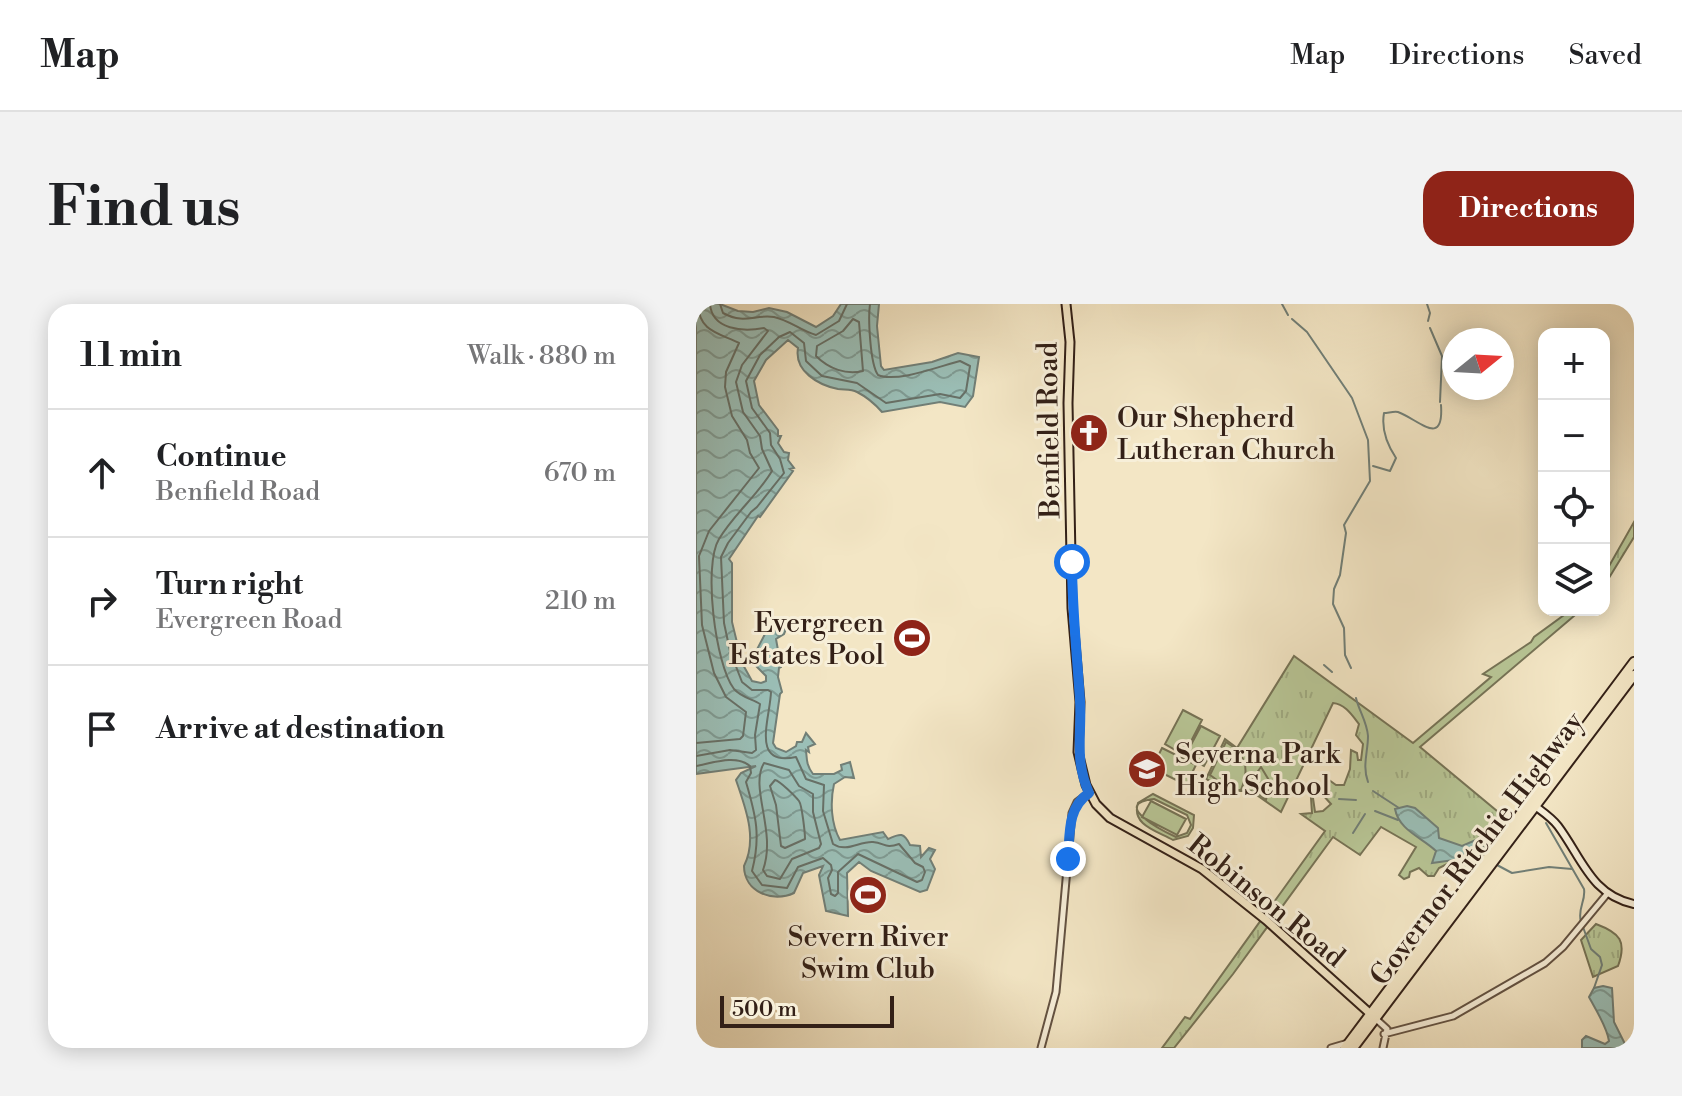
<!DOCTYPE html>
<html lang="en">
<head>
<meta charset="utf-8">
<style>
	:root { --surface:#fff; --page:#f2f2f2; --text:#202124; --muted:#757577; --line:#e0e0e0; --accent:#8f2418 }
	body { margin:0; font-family:"Libre Bodoni",serif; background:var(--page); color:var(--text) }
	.controls { position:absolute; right:24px; top:24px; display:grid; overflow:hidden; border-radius:16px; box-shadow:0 4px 20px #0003 }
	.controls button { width:72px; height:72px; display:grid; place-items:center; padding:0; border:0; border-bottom:2px solid var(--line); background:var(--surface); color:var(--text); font:40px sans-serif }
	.compass { position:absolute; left:746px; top:24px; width:72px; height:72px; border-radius:50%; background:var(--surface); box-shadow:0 4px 20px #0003; rotate:72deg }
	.scale { position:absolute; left:24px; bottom:20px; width:174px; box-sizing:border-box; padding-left:8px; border:4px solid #332017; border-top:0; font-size:22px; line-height:28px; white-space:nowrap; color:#332017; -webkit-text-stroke:6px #f7efd9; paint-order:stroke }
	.stop { position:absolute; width:24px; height:24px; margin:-18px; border:6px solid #1a73e8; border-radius:50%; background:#fff }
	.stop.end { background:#1a73e8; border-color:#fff; box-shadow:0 2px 8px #0008 }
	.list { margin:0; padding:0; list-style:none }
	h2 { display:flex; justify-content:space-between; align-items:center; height:104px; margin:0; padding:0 32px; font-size:34px }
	h2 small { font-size:26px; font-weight:400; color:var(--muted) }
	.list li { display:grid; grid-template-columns:52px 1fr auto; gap:24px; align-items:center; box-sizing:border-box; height:128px; padding:0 32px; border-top:2px solid var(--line) }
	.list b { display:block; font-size:30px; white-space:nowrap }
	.list p { margin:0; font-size:26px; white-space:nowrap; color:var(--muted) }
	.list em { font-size:26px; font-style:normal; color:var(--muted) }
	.icon { flex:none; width:44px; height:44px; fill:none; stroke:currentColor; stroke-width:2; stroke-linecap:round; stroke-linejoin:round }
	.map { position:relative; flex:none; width:938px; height:744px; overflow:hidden; border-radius:24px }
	header { display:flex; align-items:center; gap:48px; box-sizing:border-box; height:112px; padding:0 40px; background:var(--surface); border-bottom:2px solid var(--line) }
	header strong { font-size:38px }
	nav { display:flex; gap:44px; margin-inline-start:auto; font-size:28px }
	.intro { display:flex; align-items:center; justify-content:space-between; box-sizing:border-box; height:192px; padding:0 48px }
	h1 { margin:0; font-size:56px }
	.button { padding:20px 36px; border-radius:24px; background:var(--accent); color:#fff; font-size:28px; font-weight:700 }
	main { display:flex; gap:48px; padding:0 48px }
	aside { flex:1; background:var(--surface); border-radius:24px; box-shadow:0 4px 20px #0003 }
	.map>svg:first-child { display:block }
	.park { fill:url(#park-tufts); stroke:#767356; stroke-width:2 }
	.garden { fill:#b8c696; stroke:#767356; stroke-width:2; fill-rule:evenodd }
	.water { fill:url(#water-waves); stroke:#717f77; stroke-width:2 }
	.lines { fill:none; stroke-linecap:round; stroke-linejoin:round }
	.shore { stroke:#677067; stroke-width:2 }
	.stream { stroke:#717f77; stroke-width:2 }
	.tertiary-casing { stroke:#635242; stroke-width:9 }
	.secondary-casing { stroke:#332017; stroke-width:10 }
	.primary-casing { stroke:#332017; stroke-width:11 }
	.trunk-casing { stroke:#332017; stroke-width:12 }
	.tertiary { stroke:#f7efd9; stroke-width:5 }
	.secondary { stroke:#f7efd9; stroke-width:6 }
	.primary { stroke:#f3e6c5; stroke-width:7 }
	.trunk { stroke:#f3e6c5; stroke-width:8 }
	.route { stroke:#1a73e8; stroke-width:10 }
	.labels { text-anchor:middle; stroke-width:6; stroke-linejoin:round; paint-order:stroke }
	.poi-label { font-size:28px; fill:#332017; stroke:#f7efd9; text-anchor:start }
	.street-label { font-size:28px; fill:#332017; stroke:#f7efd9 }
</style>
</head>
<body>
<header>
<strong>Map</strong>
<nav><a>Map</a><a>Directions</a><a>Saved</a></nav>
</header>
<div class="intro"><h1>Find us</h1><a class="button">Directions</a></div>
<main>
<aside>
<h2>11 min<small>Walk · 880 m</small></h2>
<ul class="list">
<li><svg class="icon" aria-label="ahead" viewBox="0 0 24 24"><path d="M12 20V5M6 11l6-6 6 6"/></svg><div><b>Continue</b><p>Benfield Road</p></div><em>670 m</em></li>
<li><svg class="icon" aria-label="right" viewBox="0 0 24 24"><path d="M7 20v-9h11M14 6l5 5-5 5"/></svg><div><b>Turn right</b><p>Evergreen Road</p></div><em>210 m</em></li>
<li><svg class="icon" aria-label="arrive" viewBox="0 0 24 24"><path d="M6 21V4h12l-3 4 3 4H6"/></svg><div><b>Arrive at destination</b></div></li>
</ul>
</aside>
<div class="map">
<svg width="938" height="744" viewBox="0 0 938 744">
	<defs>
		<pattern id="park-tufts" width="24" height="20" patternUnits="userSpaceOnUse" patternTransform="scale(2)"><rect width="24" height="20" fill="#b8c696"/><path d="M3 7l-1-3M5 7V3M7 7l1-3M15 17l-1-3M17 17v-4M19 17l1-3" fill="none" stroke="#9faa81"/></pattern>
		<pattern id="water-waves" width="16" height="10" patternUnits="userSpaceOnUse" patternTransform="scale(2)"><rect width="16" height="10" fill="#9bbfb7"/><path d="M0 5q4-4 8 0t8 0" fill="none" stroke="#7f9b94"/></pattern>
	</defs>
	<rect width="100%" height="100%" fill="#f3e6c5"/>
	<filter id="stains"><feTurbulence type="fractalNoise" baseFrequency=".0025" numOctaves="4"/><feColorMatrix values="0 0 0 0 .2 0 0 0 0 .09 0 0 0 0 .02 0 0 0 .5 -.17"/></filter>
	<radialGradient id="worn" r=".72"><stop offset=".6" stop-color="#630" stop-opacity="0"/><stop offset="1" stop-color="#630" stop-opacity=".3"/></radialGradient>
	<path class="park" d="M938 218V233L908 282V271Z
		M875 306H885L724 443 813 517 795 542 791 540 786 547 789 549 770 575 754 564 753 559 743 564 738 572H732L723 564 714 568 713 573 708 575 703 571 720 543 685 523 664 551 637 533 537 670 478 744H466L489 713 494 715 629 527 605 510 616 509 615 494H617L619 508 627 507 635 500 626 490 633 476 640 481H648L654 465 655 446 661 449 662 456H665L667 440 660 431 663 420C656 411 649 400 637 399L585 508 555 487H534L510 475 529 435 541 444 598 352 717 439 795 373 787 370 835 338 838 333Z
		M900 620C924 629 931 637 922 662L897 673 885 636Z"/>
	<path class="garden" d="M487 406 506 416 488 451 469 440Z
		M505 422 524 432 508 462 489 452Z
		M530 438C550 450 554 465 545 486H535L514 471Z
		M466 444 500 461 490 481 456 464Z
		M565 463 574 478 570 496 552 481Z
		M457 490 498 511 497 524 492 532 477 536C461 527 435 521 442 499ZM458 495 491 511 495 521 491 529 480 533C469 528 413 500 458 495Z
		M455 497 490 515 481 531 446 513Z"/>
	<path class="water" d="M0 0H24L42 7 57 8 73 4 91 8 120 23 137 12 145 0H183L181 22 185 62 188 66 236 58 262 49 283 53 277 92 269 103 244 98 186 108C179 100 171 93 161 88 155 85 149 86 142 85 122 81 98 67 102 44L92 36 70 56 58 77 63 101 82 126V132H85L82 139 88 148 93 149 92 156 98 164 94 165 97 167 64 213 62 212 33 255 36 259V318L46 359 56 377 65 379 70 377V372L58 360 56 355 70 328 90 325 88 330 80 335 85 363 83 364 82 373 86 388 84 390 77 439 80 444 90 448 100 442 101 438H106L110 429 119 440 112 443 113 448 110 446C111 455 110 461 117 470H138L146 466 145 461 154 458 158 474 149 473 138 480C134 498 135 520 144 536L187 528 192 535C202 531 207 526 214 541L224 542 225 553 233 544 239 546 234 555 239 565 231 586 224 588 175 567 163 558 151 569 152 612 130 607 123 571 127 562 107 569 98 589C77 599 48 588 48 562 62 534 49 503 40 476L45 469 60 462 0 470Z
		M711 502 719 504 742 524 743 534 766 542 782 535 789 546 781 559 775 561 758 556 736 559 740 547C725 533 703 526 699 505Z
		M907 682 916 684 918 718 931 744H886V736L890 732 909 740 913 737C911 723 900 706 893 693L898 684Z"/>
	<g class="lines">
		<path class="shore" d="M24 0 27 9C49 21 58 10 78 13 93 16 105 27 120 31L143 17 151 0
			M157 15 163 18 167 67C150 71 133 65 120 52L121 42 147 27Z
			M0 439 44 435 47 432 50 408 30 393 18 369 6 321 3 252 13 227 63 164 54 149 51 136 36 112 29 83 30 68 43 39C23 29 3 28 2 0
			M0 452 34 446 56 449 60 446 59 431 64 400C56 395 45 393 38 385 19 360 7 261 23 235 38 210 61 192 76 167L66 145 64 132 47 108 40 78 46 61 72 27 68 24C47 28 16 26 14 0
			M68 459 93 466 103 482 117 490V508L125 540 123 544 96 555 84 575 71 572 67 566C81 527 53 484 68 459Z
			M0 462C16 459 40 450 54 462L55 469 50 478C60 512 65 532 56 567L66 581 91 584 102 563 127 554 135 561 136 566 132 574 135 590 139 592 142 589V568L162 550 221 578 226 576 229 568 227 563 219 559 203 540C189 545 189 539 177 538 163 537 151 549 137 540L127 507 128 481 110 475 100 453C54 463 74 415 75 388L72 386H56L46 378 34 347 28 319 25 253 32 239 55 208 61 203 88 169 84 155 75 141 74 129 56 104 50 77 64 51 83 33 94 28 108 39 110 57 126 72 161 79 190 99 244 90 264 94 270 87 274 62 264 57C244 62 201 79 182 71 174 60 172 14 174 0
			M79 476C84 477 99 492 103 497 106 501 109 529 109 535L89 544 85 542 80 501 74 482Z"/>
		<path class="stream" d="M586 0 592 11
			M731 0 734 9 732 17
			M596 15 611 28 656 94 672 136 674 177 648 221 650 229 644 271 638 285 637 300 648 324 649 351 655 364
			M734 24 746 52 744 98
			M677 162 694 167 700 154C692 142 685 126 688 109 692 109 698 107 702 108 722 115 748 145 745 101
			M628 361 636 368
			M660 394C663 407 671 418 672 432 672 448 666 462 672 478
			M677 487 703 504
			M643 495 660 496
			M679 507 702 516
			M850 519 888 585C890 597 881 605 885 618
			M657 529 669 510
			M801 561 816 569 853 563 876 565
			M887 623 895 645 904 653 906 661 898 684"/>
		<defs>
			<path id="tertiary" d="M680 715 691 725 687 744
				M688 730 757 712 849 659 867 643 911 590
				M345 744 360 688 376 509 381 498 393 489
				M635 744 652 739"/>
			<path id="secondary" d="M839 502C847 508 856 514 862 522 886 554 895 591 938 600"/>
			<path id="primary" d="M370 0 374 38 372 99 376 304 384 398 382 448 390 481 400 500 414 514 506 565 570 616 678 713"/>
			<path id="trunk" d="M649 744 938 358
				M657 744 938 371"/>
		</defs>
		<use href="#tertiary" class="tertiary-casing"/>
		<use href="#secondary" class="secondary-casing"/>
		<use href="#primary" class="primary-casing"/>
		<use href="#trunk" class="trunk-casing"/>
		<use href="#tertiary" class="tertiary"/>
		<use href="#secondary" class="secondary"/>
		<use href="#primary" class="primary"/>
		<use href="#trunk" class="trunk"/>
	</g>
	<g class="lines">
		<path class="route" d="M372 555C374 530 371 504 393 489 378 455 386 431 384 396 381 350 376 305 376 258"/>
	</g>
	<defs>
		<symbol id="church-disc" viewBox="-11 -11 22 22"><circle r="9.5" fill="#8f2418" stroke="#f7efd9"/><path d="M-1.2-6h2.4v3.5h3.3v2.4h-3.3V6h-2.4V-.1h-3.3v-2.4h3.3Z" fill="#fff"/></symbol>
		<symbol id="stadium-disc" viewBox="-11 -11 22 22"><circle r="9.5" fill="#8f2418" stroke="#f7efd9"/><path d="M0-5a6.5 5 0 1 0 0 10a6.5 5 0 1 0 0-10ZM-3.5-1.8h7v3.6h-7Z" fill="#fff"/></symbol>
		<symbol id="school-disc" viewBox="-11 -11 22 22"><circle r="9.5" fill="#8f2418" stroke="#f7efd9"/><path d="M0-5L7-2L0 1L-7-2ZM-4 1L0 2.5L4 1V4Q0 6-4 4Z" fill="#fff"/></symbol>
	</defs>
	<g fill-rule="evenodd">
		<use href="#church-disc" x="371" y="107" width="44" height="44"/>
		<use href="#stadium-disc" x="194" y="312" width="44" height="44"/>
		<use href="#school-disc" x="429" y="443" width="44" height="44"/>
		<use href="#stadium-disc" x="150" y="569" width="44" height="44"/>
	</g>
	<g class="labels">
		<g class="poi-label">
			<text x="421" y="123">Our Shepherd<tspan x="421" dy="32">Lutheran Church</tspan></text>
			<text x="188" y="328" text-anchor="end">Evergreen<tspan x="188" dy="32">Estates Pool</tspan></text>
			<text x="479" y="459">Severna Park<tspan x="479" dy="32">High School</tspan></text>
			<text x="172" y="642" text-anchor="middle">Severn River<tspan x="172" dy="32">Swim Club</tspan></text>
		</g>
		<g class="street-label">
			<text transform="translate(352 126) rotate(-91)" y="10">Benfield Road</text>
			<text transform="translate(780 544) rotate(-53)" y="10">Governor Ritchie Highway</text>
			<text transform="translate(571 596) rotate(39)" y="10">Robinson Road</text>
		</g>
	</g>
	<rect width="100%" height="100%" filter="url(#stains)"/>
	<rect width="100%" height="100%" fill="url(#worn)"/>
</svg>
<div class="controls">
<button>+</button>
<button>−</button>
<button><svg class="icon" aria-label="locate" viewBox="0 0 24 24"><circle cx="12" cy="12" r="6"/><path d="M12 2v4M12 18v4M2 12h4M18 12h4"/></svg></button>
<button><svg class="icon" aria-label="layers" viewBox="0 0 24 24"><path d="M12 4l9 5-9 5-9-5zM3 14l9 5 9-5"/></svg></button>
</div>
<svg class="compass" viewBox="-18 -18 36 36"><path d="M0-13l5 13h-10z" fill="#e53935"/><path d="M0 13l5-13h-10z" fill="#757577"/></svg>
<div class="scale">500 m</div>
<div class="stop" style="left:376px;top:258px"></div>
<div class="stop end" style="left:372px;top:555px"></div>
</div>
</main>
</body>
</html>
